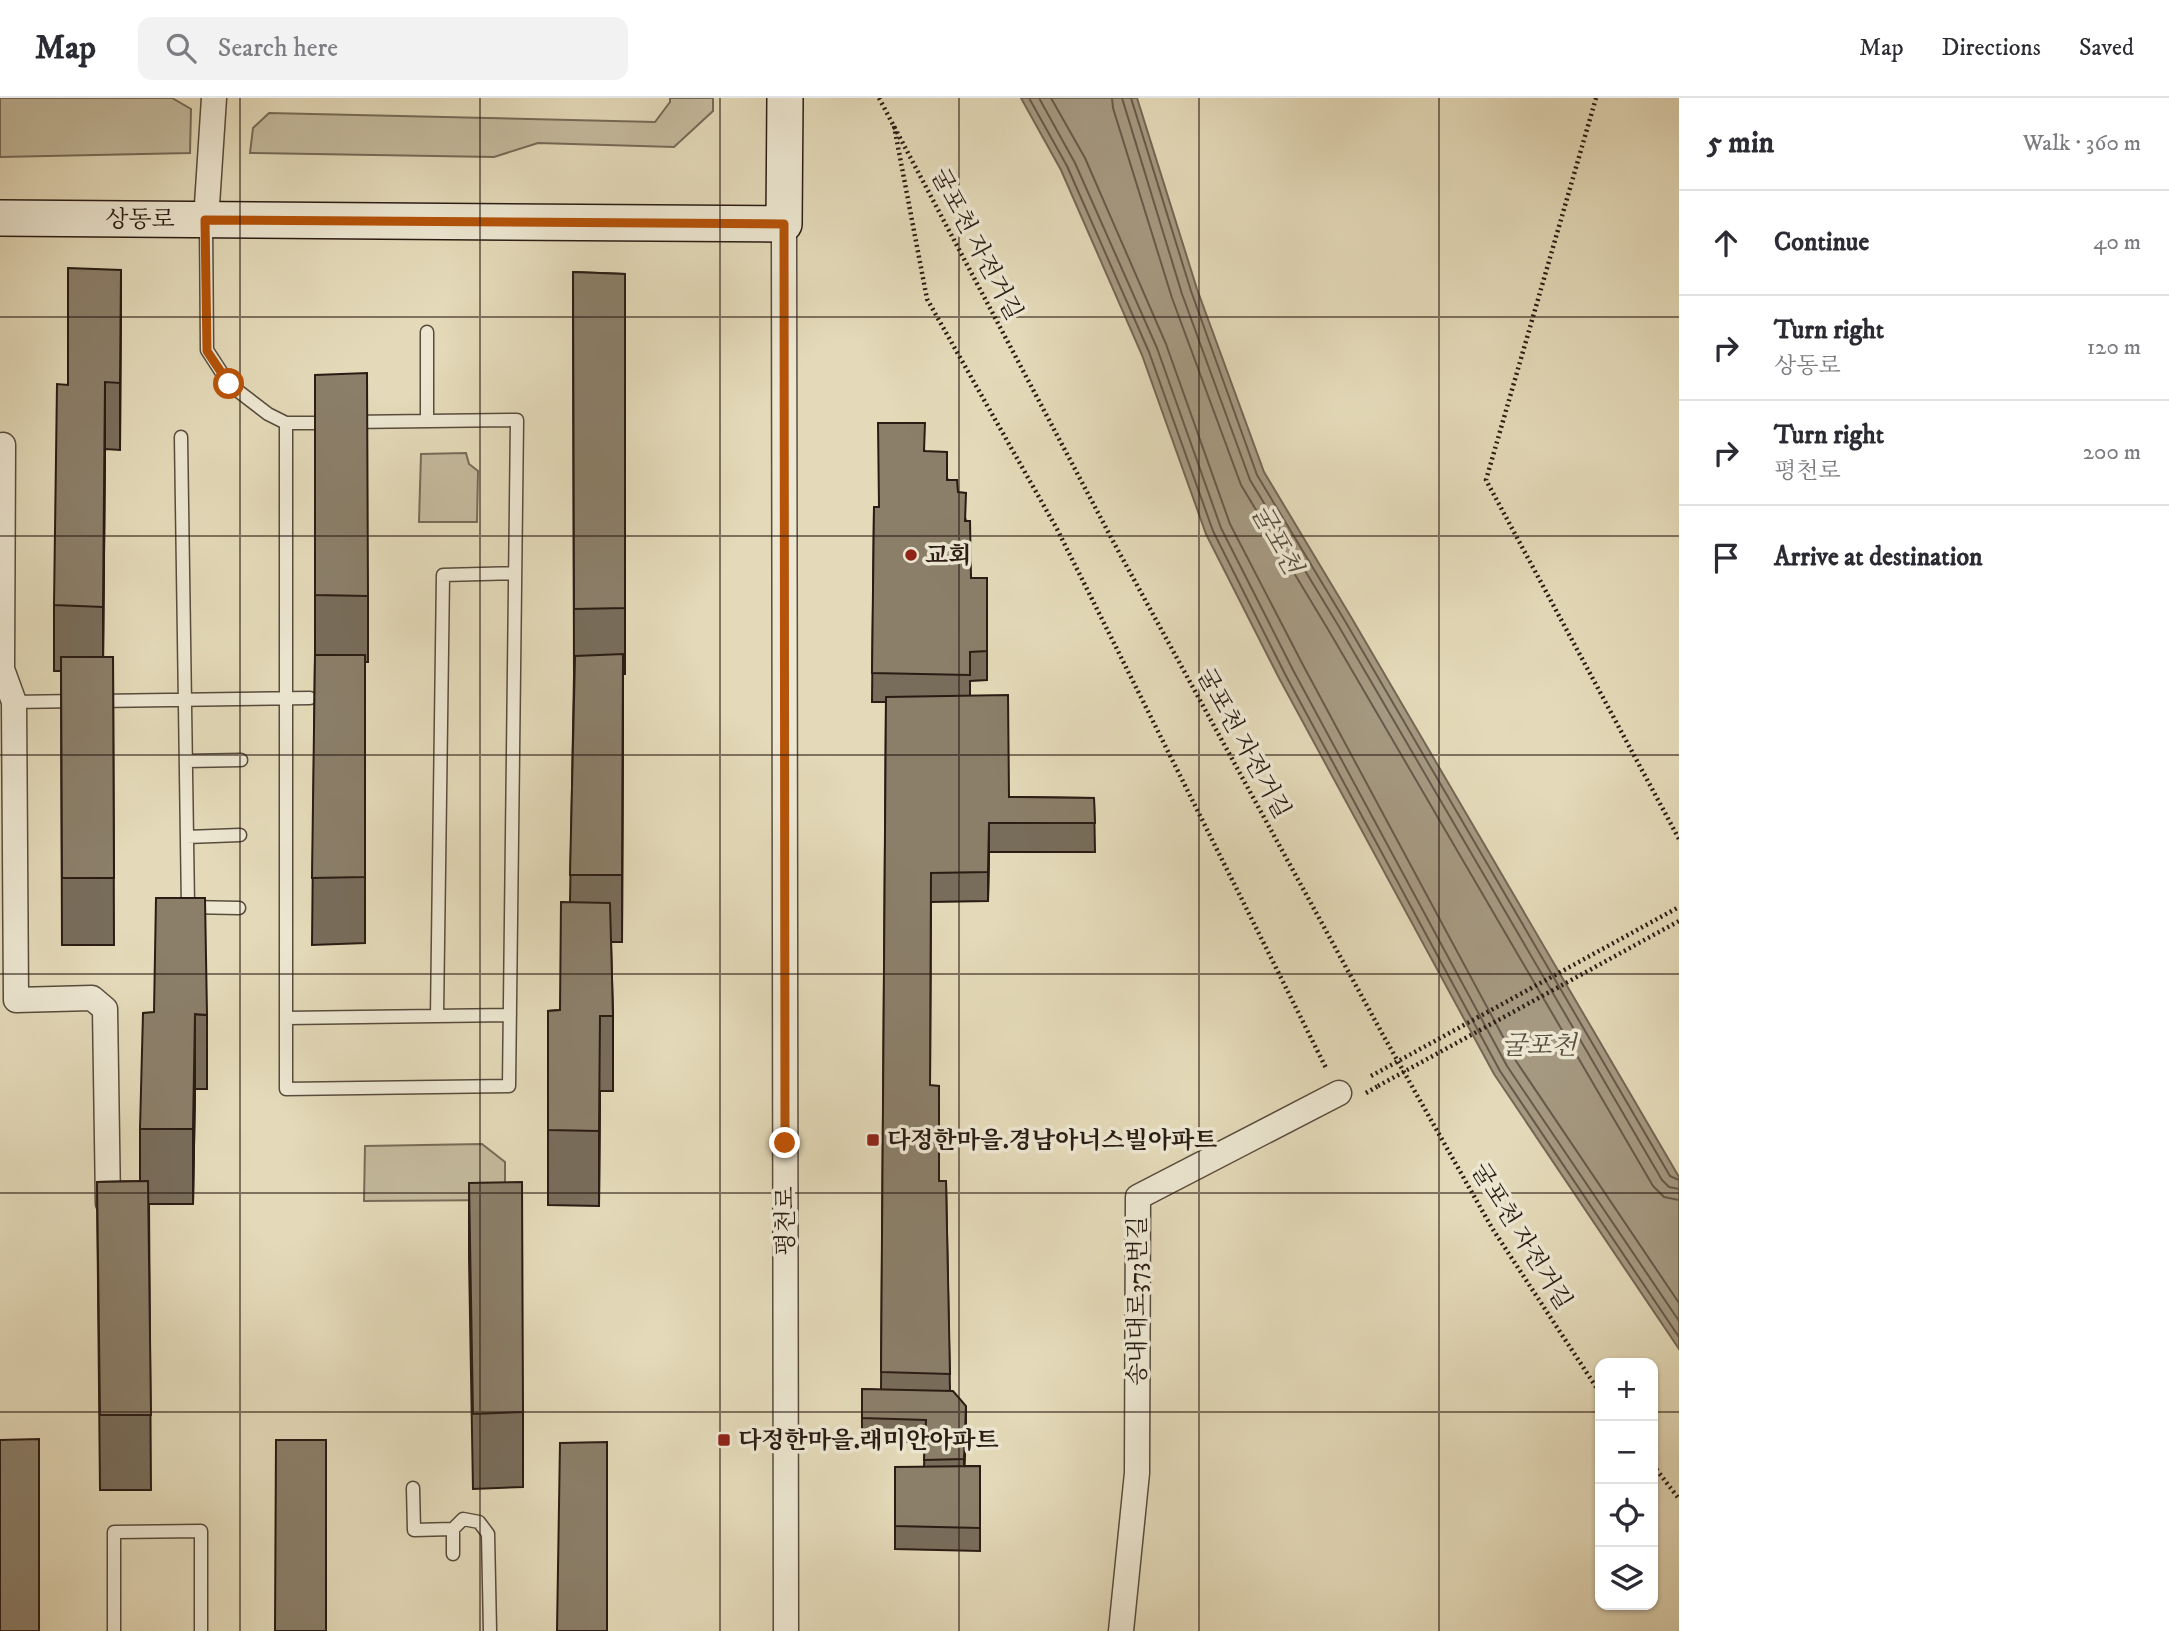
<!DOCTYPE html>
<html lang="en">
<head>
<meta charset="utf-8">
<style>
	:root { --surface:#fff; --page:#f2f2f3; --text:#2b2b33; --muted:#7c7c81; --line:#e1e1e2 }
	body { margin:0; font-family:"IM FELL DW Pica","Noto Serif KR",serif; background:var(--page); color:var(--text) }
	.controls { position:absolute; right:21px; bottom:21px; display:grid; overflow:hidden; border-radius:14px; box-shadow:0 2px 5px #0004 }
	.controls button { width:63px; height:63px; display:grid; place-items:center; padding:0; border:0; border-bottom:2px solid var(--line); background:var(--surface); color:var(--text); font:35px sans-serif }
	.stop { position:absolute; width:21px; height:21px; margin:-16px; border:5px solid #b45309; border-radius:50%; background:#fff }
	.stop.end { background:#b45309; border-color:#fff; box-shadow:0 2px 7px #0008 }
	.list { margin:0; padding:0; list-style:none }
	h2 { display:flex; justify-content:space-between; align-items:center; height:91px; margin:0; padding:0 28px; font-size:30px }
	h2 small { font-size:23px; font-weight:400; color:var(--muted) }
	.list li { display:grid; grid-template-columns:46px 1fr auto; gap:21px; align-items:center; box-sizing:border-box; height:105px; padding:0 28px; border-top:2px solid var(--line) }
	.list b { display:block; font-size:26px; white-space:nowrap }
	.list p { margin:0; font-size:23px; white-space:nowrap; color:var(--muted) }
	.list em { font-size:23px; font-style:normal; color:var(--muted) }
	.icon { flex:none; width:38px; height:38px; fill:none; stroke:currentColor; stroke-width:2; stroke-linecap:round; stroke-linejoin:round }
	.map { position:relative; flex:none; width:1679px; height:1533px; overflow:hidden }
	header { display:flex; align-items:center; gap:42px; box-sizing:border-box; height:98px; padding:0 35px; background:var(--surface); border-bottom:2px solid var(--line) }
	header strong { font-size:33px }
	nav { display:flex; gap:38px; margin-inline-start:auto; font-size:24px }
	.search { width:490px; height:63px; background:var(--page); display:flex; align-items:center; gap:18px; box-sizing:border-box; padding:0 24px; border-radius:14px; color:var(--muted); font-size:26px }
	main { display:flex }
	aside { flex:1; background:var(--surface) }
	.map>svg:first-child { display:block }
	.green { fill:#c4ba9d; stroke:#776b58; stroke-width:2 }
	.water { fill:#a59981; stroke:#746755; stroke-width:2 }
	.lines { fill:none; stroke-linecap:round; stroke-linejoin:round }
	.shore { stroke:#685a4a; stroke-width:2 }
	.lane-casing { stroke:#584c3d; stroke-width:15 }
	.street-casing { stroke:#584c3d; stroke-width:27 }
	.secondary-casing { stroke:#2a1c14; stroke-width:38 }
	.path { stroke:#2a1c14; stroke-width:4.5; stroke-dasharray:2 3.5; stroke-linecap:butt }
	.lane { stroke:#ede7d2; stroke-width:12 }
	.street { stroke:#ede7d2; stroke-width:24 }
	.secondary { stroke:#ede7d2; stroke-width:35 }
	.path-bridge { stroke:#2a1c14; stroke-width:4.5; stroke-dasharray:2 3.5; stroke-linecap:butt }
	.wall { fill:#786d5b; stroke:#2a1c14; stroke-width:2 }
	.shaded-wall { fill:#61594a; stroke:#2a1c14; stroke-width:2 }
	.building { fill:#8b7f6a; stroke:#2a1c14; stroke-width:2 }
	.route { stroke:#b45309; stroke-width:9 }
	.grid { fill:none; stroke:#2a1c14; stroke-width:2; stroke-opacity:0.55 }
	.poi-dot { fill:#8f2418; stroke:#ede7d2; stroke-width:2.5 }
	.labels { text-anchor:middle; stroke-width:7; stroke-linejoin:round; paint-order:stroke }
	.street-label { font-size:24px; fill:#2a1c14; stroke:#ede7d2 }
	.poi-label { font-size:24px; font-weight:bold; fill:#2a1c14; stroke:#ede7d2; text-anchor:start }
	.water-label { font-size:26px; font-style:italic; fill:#5b4e40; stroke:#ede7d2 }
</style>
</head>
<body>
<header>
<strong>Map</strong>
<div class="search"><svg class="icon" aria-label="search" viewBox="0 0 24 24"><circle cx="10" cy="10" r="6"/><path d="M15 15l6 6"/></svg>Search here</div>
<nav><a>Map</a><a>Directions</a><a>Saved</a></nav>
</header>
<main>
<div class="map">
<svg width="1679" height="1533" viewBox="0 0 1679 1533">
	<rect width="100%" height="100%" fill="#e4dab9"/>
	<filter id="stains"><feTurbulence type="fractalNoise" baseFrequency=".00286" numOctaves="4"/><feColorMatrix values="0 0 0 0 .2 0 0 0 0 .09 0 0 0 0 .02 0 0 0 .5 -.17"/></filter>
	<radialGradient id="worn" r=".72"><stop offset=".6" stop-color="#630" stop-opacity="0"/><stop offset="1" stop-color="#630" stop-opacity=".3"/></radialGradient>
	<path class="green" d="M0 0H172L191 11 190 55 0 59Z
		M670 0H713V13L674 49 538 45 494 59 250 55 253 30 269 15 655 24 670 4Z
		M466 355 469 366 478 373 477 424H419L421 356Z
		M482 1046 505 1064V1102L364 1103 365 1048Z"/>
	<path class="water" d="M1021 0H1137L1197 191 1264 374 1351 519 1679 1079V1251L1494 976 1279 580 1206 436 1142 257 1061 72Z"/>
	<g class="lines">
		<path class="shore" d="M1029 0 1067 68 1149 254 1213 433 1285 576 1500 973 1679 1239
			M1039 0 1075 65 1157 250 1221 430 1293 572 1507 968 1679 1223
			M1051 0 1085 60 1166 246 1230 426 1303 567 1516 963 1679 1205
			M1112 0 1113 10 1172 200 1241 387 1329 533 1653 1088 1664 1099 1679 1102
			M1122 0 1182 196 1250 382 1338 527 1662 1082 1669 1089 1679 1091
			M1131 0 1191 193 1257 377 1345 523 1670 1078 1679 1082"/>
		<defs>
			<path id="lane" d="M206 122 207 252 229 286 268 316 286 325V991L509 988 517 322 350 324
				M427 323V234
				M286 325H332
				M181 339 188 809 239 810
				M99 603 310 600
				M14 604 77 603
				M186 663 241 662
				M187 739 240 737
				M437 918 443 477 515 475
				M286 920 510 917
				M413 1390 414 1432 453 1431
				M453 1456V1431L463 1421 479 1424 488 1436 490 1533
				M114 1533V1434L201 1433V1533"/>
			<path id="street" d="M206 122 214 0
				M784 126 786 1533
				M3 347 2 571 14 604 16 902 92 900 105 911 108 1105
				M1121 1533 1137 1375 1138 1099 1339 995"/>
			<path id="secondary" d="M0 120 784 126 785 0"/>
		</defs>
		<use href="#lane" class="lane-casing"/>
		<use href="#street" class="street-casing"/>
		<use href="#secondary" class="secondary-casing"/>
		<path class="path" d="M879 0 1114 445 1383 937 1492 1130 1600 1295
			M1596 0 1486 382 1679 741
			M894 28 927 201 1057 431 1327 972
			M1366 995 1378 988
			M1653 1367 1679 1401"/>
		<use href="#lane" class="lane"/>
		<use href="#street" class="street"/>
		<use href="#secondary" class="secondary"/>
		<path class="path-bridge" d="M1371 978 1679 809
			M1378 988 1679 823"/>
	</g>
	<path class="wall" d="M121 172 120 352 105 351 103 559H113L114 847H62L61 573H54V507Z
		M573 174 625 176V576H623L622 844H611L613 918V993H600L599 1108 548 1107V913L560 912 570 804 574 577Z
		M315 277 368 498V564H365V845L312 847 315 557Z
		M925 353 958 394 966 423 971 480H987V582L970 583V598L1009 699 1094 700 1095 754H989L988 803 931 804 930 987 939 1083H946L950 1293 966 1330 964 1368H980V1453L895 1451V1369H924L925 1344 862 1342V1291L881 1292 886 604H872L874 409H879Z
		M154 914 207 917V991H195L193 1106H149L151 1392H100L97 1084 140 1083V1031Z
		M469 1085 523 1314V1389L473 1391 469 1160Z"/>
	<path class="shaded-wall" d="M121 172 120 352V285Z
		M105 284V351L103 575V509Z
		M623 556V622L622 844V777Z
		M989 725V754L988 803V774Z
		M195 916V991L193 1106V1031Z
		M600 993 599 1108V1033Z
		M966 1308V1330L964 1384V1361Z"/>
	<path class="building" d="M68 170 121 172 120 285 105 284 103 509 54 507 57 286 68 287Z
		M573 174 625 176V510L574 511Z
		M367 275 368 498 315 497V277Z
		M878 325H925L924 353 947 354V382H957L958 394 966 395 965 423H970L971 480H987V553L970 554V577L872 575 874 409H879Z
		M623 556 622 777H570L575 558Z
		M315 557H365V779L312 780Z
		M61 559H113L114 780H62Z
		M1008 597 1009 699 1094 700 1095 725H989L988 774 931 775 930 987 939 988V1083H946L950 1276 881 1274 886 599Z
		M156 800H205L207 917 195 916 193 1031H140L143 915 154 914Z
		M561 804 610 805 613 918H600L599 1033 548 1032V913L560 912Z
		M148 1083 151 1317H100L97 1084Z
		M522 1084 523 1314 473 1316 469 1085Z
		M862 1291 953 1293 966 1308 964 1361 924 1362 926 1322 862 1320Z
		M39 1341V1533H0V1342Z
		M276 1342H326V1533H275Z
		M607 1344V1533H557L560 1345Z
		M980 1368V1430L895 1428V1369Z"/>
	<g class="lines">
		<path class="route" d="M229 286 207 253 205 122 784 126 785 1045"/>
	</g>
	<path class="grid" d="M240 0V1533M480 0V1533M720 0V1533M959 0V1533M1199 0V1533M1439 0V1533M0 219H1679M0 438H1679M0 657H1679M0 876H1679M0 1095H1679M0 1314H1600M1653 1314H1679"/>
	<g class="poi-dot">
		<circle cx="911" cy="457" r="7"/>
		<rect x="866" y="1035" width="14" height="14" rx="3.5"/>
		<rect x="717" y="1335" width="14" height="14" rx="3.5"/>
	</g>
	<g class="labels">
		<g class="street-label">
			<text x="140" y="129">상동로</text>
			<text transform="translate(977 146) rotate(62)" y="8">굴포천 자전거길</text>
			<text transform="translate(1244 645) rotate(61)" y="8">굴포천 자전거길</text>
			<text transform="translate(785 1123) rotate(-90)" y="8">평천로</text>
			<text transform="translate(1522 1138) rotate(58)" y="8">굴포천 자전거길</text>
			<text transform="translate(1137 1203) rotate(-90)" y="8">송내대로373번길</text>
		</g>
		<g class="poi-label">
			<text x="925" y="465">교회</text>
			<text x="887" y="1050">다정한마을.경남아너스빌아파트</text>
			<text x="738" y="1350">다정한마을.래미안아파트</text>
		</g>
		<g class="water-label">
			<text transform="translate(1277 441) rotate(61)" y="9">굴포천</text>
			<text x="1539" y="956">굴포천</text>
		</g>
	</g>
	<rect width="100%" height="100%" filter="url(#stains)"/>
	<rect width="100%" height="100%" fill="url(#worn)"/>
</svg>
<div class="controls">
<button>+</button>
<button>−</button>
<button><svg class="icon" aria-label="locate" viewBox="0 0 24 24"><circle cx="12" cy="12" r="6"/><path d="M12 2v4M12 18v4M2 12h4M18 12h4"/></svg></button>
<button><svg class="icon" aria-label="layers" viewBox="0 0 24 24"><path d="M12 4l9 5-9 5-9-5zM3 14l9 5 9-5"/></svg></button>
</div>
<div class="stop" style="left:229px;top:286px"></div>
<div class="stop end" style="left:785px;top:1045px"></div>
</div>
<aside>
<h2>5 min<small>Walk · 360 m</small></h2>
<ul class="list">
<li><svg class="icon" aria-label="ahead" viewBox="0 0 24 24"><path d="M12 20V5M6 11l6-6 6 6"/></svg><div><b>Continue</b></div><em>40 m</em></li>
<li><svg class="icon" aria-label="right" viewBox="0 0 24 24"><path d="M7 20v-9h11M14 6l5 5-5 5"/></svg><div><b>Turn right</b><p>상동로</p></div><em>120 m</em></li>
<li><svg class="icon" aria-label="right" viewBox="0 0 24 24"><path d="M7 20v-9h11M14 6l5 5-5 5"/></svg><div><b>Turn right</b><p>평천로</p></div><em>200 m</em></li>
<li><svg class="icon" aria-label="arrive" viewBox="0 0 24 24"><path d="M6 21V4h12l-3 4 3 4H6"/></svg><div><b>Arrive at destination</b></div></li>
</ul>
</aside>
</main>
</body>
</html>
